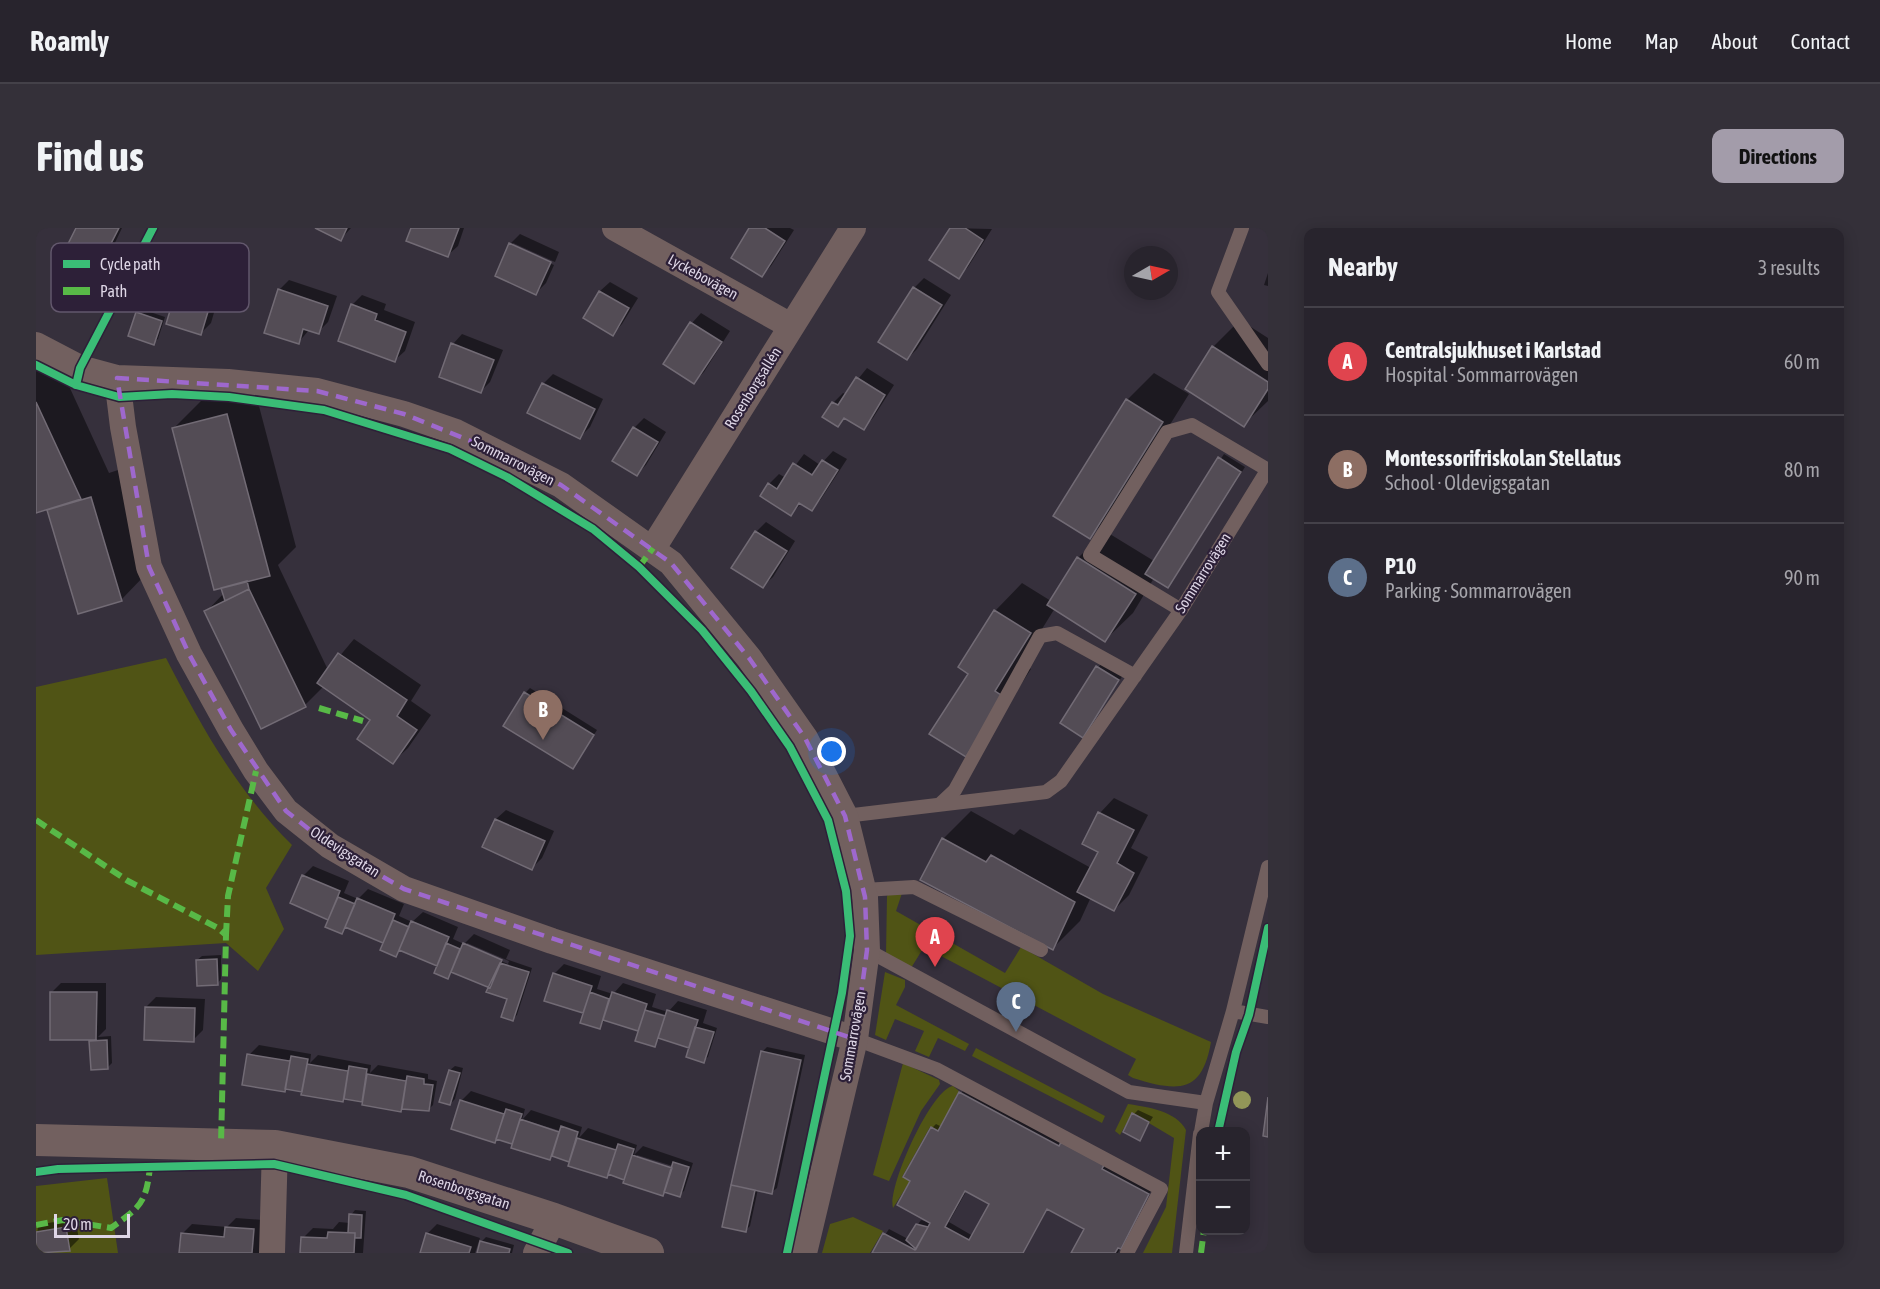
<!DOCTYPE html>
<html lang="en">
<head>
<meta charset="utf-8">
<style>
	:root { --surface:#28242d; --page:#343039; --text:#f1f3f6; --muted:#a5a4aa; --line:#444149; --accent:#a39caa }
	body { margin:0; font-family:"Asap Condensed",sans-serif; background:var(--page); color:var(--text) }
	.controls { position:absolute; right:18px; bottom:18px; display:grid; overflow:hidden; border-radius:12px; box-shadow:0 3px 15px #0003 }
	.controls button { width:54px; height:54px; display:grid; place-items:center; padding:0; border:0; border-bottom:2px solid var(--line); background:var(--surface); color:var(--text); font:30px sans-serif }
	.compass { position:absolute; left:1088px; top:18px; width:54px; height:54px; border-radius:50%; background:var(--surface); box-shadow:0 3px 15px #0003; rotate:81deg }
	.scale { position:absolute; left:18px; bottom:15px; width:76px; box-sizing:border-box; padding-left:6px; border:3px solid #ded6e6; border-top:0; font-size:16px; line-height:21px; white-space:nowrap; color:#ded6e6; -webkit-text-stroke:4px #2d2038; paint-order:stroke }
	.you { position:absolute; left:796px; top:524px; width:21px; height:21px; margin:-15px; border:4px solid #fff; border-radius:50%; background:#1a73e8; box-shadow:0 0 0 9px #1a73e833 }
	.badge { display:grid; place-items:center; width:39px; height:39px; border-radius:50%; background:var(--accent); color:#fff; font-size:20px; font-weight:700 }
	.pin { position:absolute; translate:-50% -50px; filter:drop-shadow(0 2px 3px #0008) }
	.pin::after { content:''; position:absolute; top:32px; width:21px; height:18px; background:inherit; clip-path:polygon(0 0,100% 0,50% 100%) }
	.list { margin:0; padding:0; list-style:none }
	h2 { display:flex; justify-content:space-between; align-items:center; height:78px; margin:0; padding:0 24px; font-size:26px }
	h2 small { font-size:20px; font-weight:400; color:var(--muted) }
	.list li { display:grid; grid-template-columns:39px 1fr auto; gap:18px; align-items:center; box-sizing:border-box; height:108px; padding:0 24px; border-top:2px solid var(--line) }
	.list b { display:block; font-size:22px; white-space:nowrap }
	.list p { margin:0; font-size:20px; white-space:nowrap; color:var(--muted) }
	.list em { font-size:20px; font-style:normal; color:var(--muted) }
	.map { position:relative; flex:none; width:1232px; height:1025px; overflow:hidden; border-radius:12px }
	header { display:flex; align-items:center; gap:36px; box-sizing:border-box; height:84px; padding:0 30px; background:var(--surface); border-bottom:2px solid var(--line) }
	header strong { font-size:28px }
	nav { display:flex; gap:33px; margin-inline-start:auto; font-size:21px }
	.intro { display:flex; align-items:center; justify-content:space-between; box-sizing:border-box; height:144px; padding:0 36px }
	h1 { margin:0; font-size:42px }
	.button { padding:15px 27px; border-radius:12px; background:var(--accent); color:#111; font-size:21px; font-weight:700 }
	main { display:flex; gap:36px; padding:0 36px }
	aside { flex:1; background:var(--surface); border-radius:12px; box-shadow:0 3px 15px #0003 }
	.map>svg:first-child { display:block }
	.green { fill:#505415 }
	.shadow { fill:#0007; fill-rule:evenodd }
	.building { fill:#534c55; stroke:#726b75; stroke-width:1.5; fill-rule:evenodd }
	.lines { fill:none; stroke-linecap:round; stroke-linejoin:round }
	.service { stroke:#72605f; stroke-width:14 }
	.minor { stroke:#72605f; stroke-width:26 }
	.tertiary { stroke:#72605f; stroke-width:32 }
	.quiet { stroke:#58b947; stroke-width:6; stroke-dasharray:12 6; stroke-linecap:butt }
	.cycleway-casing { stroke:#2d2038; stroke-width:11 }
	.cycleway { stroke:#3abd76; stroke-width:8 }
	.tree { fill:#929658 }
	.marked { fill:none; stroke:#9e68cd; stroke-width:4.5; stroke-dasharray:12 8; stroke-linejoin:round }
	.labels { text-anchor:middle; stroke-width:4.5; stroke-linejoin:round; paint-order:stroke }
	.street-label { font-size:15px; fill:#ded6e6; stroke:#2d2038 }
	.key { fill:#2d2038; stroke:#62576c; stroke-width:1.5 }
	.key-label { font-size:16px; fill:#ded6e6 }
</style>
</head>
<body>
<header>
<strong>Roamly</strong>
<nav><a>Home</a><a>Map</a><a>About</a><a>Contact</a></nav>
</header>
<div class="intro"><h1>Find us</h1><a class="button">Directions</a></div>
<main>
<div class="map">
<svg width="1232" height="1025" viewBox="0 0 1232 1025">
	<rect width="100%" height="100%" fill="#36303c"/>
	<path class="green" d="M130 430C165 498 201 563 256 617L230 660 248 701 222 743 190 715 0 727V459Z
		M866 665 860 683 969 745 985 719 1067 766 1175 814C1166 866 1142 864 1097 850L1092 847 1100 831 888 719 875 740 850 726 851 668 853 666Z
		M849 744 869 752V759L860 777 933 816 929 823 902 810 893 829 879 823 888 803 859 791 850 812 839 807Z
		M940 820 1069 888 1066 895 936 828Z
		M867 835 903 852 904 856 885 883 853 953 837 947Z
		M917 858 923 863 902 903 894 899 866 949 874 953 857 980C851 960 895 861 917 858Z
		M1092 876C1112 879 1140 883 1150 902L1136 1025H1107L1130 979 1138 910 1096 885 1084 907 1079 903Z
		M71 950 82 1025H0V958Z
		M817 989 847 1003 834 1025H786L794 996Z"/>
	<path class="shadow" d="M42 0H86L76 21 66 31Z
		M281 0H315L305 11Z
		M377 0H428L422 18 412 27Z
		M715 0H754L758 2 735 38 726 47Z
		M915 0 956 1 932 39 922 49Z
		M484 6 523 24 519 34 477 15V19L518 37 510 55 500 65 474 16Z
		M1232 45V58L1228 57Z
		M153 47 186 57 175 95 165 105 143 57Z
		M888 50 915 67 881 121 871 131 878 60Z
		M253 52 301 68 292 94 282 104 273 102 262 115 243 62Z
		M574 54 602 70 586 96 577 106 549 89 564 63Z
		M326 67 350 76 348 82 379 94 369 123 359 132 316 77Z
		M105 81 129 89 122 111 117 115 101 85Z
		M665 85 694 103 668 144 658 154 630 136 656 95Z
		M1204 92 1232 110V173L1207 197 1177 119Z
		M426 106 467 122 454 154 444 164 417 116Z
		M21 132 73 245 82 242 112 344 85 372 43 384 12 280 0 284V142Z
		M831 140 858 157 837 190 827 200 810 189 802 197 788 189 798 174 807 165 810 166Z
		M1118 145 1153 166 1081 282 1053 309 1091 172Z
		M517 146 567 171 554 199 544 209 493 184 507 156Z
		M218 159 260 319 242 337 292 442 318 411 385 457 375 473 395 487 372 520 357 534 336 491 288 458 269 477 170 384 188 365 137 201 165 173Z
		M608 190 630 204 610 237 601 246 598 200Z
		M797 223 811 231 785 271 776 281 765 276 755 286 733 256 743 246 750 250 768 226 784 237Z
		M1188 226 1209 239 1136 354 1132 358 1118 350 1097 385 1069 412 1019 380 985 435 995 441 957 500 934 445 924 439 959 383 986 355 1015 373 1042 330 1069 303 1118 333Z
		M730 294 759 313 737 349 727 358 720 304Z
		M1066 434 1087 447 1047 508 1026 495Z
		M494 460 561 502 537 539 489 465Z
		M1078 570 1112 587 1095 620 1112 629 1093 667 1078 682 1055 669 1044 693 1017 720 907 611 935 583 978 607 984 601 1055 640 1064 623 1048 615 1064 585Z
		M470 582 518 603 506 630 496 640 448 618 460 591Z
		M277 638 313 653 308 665 322 671 332 661 368 676 363 688 376 694 387 684 422 699 417 711 428 716 438 706 474 722 470 731 496 740 481 787 477 791 473 770 454 759 417 743 411 749 403 737 365 721 360 728 349 714 311 698 305 704 294 691 256 675 267 648ZM431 715 473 733 472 736 431 718Z
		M185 727V751L181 756 161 732 166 728Z
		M528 736 565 748 561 761 577 766 587 755 620 766 616 779 632 784 642 773 671 782 667 795 681 800 672 829 667 833 655 819 624 809 618 818 604 802 569 791 563 800 549 784 510 772 518 746ZM614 782 636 789 635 792 614 785Z
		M25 755H70V801L62 809 75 808 76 835 72 839 55 813 57 811 15 765Z
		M120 769 169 771 167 802 157 812 110 779Z
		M223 817 275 826 274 835 282 827 335 837 334 845 342 837 392 846V851L401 853 397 877 393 881 367 880 365 882 328 870 325 873 309 870 306 872 268 860 248 862 213 827Z
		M731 819 769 827 741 960 736 964 722 961 714 998 709 1003 726 824Z
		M419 838 427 840 419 871 414 876V842Z
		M928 861 1116 961 1082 1025H1037L1050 1000 1012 980 987 1025H837L853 1001 872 1011 885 992 892 994 876 953 896 900 900 896 906 899ZM931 962 955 975 937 1008 913 994Z
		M435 863 489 881 486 892 495 882 546 899 543 910 552 900 601 917 598 927 607 918 657 935 648 963 643 967 630 963 626 966 592 946 574 945 571 949 536 928 533 932 517 927 514 931 480 910 476 914 462 910 459 913 425 873ZM489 892 531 905 530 908 489 895ZM601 927 643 940 642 943 601 930Z
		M1102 882 1117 889 1103 911 1098 886Z
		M319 982 330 983 327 1025H266L267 1010 277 1000 297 1001 303 994 314 995 315 987Z
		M39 990 43 1011 33 1021 0 1025 2 997Z
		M200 990 227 992 224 1025H145L146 1006 156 996 191 999Z
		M401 996 444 1010 439 1025H385L391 1006Z
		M450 1009 478 1017 476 1025H442L444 1015Z"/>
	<path class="building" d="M40 0H83L66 33 32 16Z
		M279 0H311L305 13Z
		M375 0H423L412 29 370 13Z
		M713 0H729L749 13 726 49 695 30Z
		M914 0H929L947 12 923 51 893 32Z
		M473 15 515 34 500 67 459 48Z
		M142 56 177 67 165 107 130 96Z
		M877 59 906 77 871 132 842 114Z
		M242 61 292 78 283 106 267 101 263 116 228 105Z
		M563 63 593 80 577 108 547 90Z
		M315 76 341 86 339 92 370 104 359 134 302 113Z
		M100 84 126 93 118 117 92 108Z
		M654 94 686 114 658 156 627 136Z
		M415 115 458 132 445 165 403 149Z
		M1176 118 1232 154V161L1208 199 1149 161Z
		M820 149 849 167 828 202 808 190 802 199 786 189 796 174 802 177Z
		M506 155 559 181 544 211 491 185Z
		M1090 171 1127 194 1054 311 1017 288Z
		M0 174 45 271 0 285Z
		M191 186 234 348 178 362 136 200Z
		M597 199 622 214 601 248 576 233Z
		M1182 229 1205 244 1132 360 1109 346Z
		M786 232 802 242 776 283 763 275 755 288 724 268 732 255 741 261 757 235 776 247Z
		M55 269 86 373 42 386 11 282Z
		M719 303 751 323 727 360 695 340Z
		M1041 329 1100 366 1069 414 1011 377Z
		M211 353 213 361 189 373 185 360Z
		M213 361 270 479 225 501 168 383Z
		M958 382 995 405 959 463 968 469 930 529 893 506 932 446 922 439Z
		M302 425 371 472 361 488 381 502 357 536 321 511 334 492 281 455Z
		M1060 438 1083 452 1047 510 1024 495Z
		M488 464 558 507 537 541 467 498Z
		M1062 584 1098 602 1081 635 1098 645 1078 683 1041 664 1062 624 1046 616Z
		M459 591 509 613 496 642 446 619Z
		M906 610 950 634 955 627 1039 674 1017 722 884 652Z
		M266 647 304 663 292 692 254 675Z
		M302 669 319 676 306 706 289 699Z
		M321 670 359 686 347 715 309 699Z
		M357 692 373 699 360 729 344 722Z
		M375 693 413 709 401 738 363 722Z
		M410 715 424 721 412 751 398 745Z
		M427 715 466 732 454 760 415 744Z
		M181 731 182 757 161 758 160 732Z
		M464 735 493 744 477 793 465 789 471 771 450 764Z
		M517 745 556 758 547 785 508 773Z
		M14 764H61L60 812H14Z
		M554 764 573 771 564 801 544 795Z
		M576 764 611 776 602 803 567 792Z
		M109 779 159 780 158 814 108 812Z
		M609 782 629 788 619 819 599 813Z
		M631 782 662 792 653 820 622 810Z
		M659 799 678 804 668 835 650 829Z
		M71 812 72 841 55 842 53 813Z
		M725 823 765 832 736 966 695 957Z
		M211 826 254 833 249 864 206 857Z
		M255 828 272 831 266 864 249 861Z
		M271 836 312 843 307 874 265 867Z
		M313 838 331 841 326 874 308 871Z
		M413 842 424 845 414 877 403 874Z
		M331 846 370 853 365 884 326 877Z
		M371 848 388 851V856L397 857 393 883 366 881Z
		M923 864 1023 918 1025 914 1068 937 1066 941 1113 966 1085 1021 1082 1020 1079 1025H1035L1048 1001 1011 981 987 1025H836L847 1005 879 1022 892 999 894 995 861 977 874 953 867 949 895 899 902 903ZM929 963 953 976 933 1012 909 999Z
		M1232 869V909L1227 908Z
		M424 872 468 886 459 915 415 901Z
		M470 881 486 886 476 916 460 911Z
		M1096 885 1113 894 1104 913 1087 904Z
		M484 891 523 904 514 932 475 920Z
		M525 898 542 904 533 934 516 928Z
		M541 910 580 922 571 950 532 938Z
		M582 916 598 921 588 952 572 946Z
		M596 927 636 940 627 968 587 955Z
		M637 934 653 939 644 969 628 964Z
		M695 957 719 962 710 1004 686 999Z
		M313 986 326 987 325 1010H319V1005H312Z
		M880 996 892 999 880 1021 870 1012Z
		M30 999 34 1023 0 1025V1004Z
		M189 999 218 1001 216 1025H143L145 1005 188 1009Z
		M292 1004 319 1005 318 1025H264L265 1009 291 1010Z
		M390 1005 435 1019 433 1025H384Z
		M444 1013 474 1021 473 1025H441Z"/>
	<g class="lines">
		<path class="service" d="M1206 0 1182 64 1232 136
			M1145 382 1054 327 1131 204 1156 197 1232 242
			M903 577 919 562 1004 408 1021 405 1099 448
			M809 588 1010 564 1025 553 1145 382 1232 241
			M828 662 878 659 1005 722
			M831 722 1093 864 1170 875
			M1197 783 1232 639
			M819 811 900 841 1125 961 1091 1025
			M1165 904 1170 875 1197 783 1232 789
			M1150 1025 1164 906"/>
		<path class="minor" d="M579 0 755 98
			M0 117 44 140 81 150 192 154 281 163 368 186 420 204 525 257 635 335 713 430 769 510 809 588 829 669 831 722 819 811 768 1025
			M81 150 87 199 113 339 153 426 195 502 220 543 250 583 294 618 368 661 516 713 819 811
			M617 320 817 0
			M236 1025 239 918
			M500 1025 518 991"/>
		<path class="tertiary" d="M0 912 239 918 373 944 518 991 612 1025"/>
		<path class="quiet" d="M603 339 617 320
			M283 480 327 493
			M0 592 92 653 182 700 190 707 185 916
			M190 707 192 668 220 543
			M0 997 27 992 75 1000C104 979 110 976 114 939
			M1165 1025 1168 1002"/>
		<defs>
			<path id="cycleway" d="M0 137 40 157 83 169 136 166 193 169 288 182 414 221 471 249 557 301 603 339 666 402 715 463 754 519 792 592 810 663 814 708 806 765 751 1025
				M40 157 44 140 117 0
				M1182 904 1200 824 1213 787 1232 700
				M0 944 22 941 238 936 370 967 532 1025"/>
		</defs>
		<use href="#cycleway" class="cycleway-casing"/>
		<use href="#cycleway" class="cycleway"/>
	</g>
	<circle class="tree" cx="1206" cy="872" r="9"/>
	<path class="marked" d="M81 150 281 163 368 186 457 222 525 257 635 335 713 430 769 510 809 588 829 669 831 722 819 811 368 661 294 618 250 583 195 502 153 426 113 339Z"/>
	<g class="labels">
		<g class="street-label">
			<text transform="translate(667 49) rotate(29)" y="5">Lyckebovägen</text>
			<text transform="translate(717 160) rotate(-58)" y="5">Rosenborgsallén</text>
			<text transform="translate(477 233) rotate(27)" y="5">Sommarrovägen</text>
			<text transform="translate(1167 345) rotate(-58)" y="5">Sommarrovägen</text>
			<text transform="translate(309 624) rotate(33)" y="5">Oldevigsgatan</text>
			<text transform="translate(817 808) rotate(-80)" y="5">Sommarrovägen</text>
			<text transform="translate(428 962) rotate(18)" y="5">Rosenborgsgatan</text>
		</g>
	</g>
	<rect x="15" y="15" width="198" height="69" rx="9" class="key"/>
	<rect x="27" y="32" width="27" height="8" fill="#3abd76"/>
	<rect x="27" y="59" width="27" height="8" fill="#58b947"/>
	<g class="key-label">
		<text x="64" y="42">Cycle path</text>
		<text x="64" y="69">Path</text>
	</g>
</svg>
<div class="controls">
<button>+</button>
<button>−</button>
</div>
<svg class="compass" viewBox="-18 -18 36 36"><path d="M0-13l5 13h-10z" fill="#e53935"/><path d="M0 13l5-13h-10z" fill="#a5a4aa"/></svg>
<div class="scale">20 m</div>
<div class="you"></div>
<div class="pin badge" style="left:899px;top:739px;background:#e0444e">A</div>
<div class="pin badge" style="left:507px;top:512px;background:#8d6e63">B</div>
<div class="pin badge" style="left:980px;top:804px;background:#5c6f8a">C</div>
</div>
<aside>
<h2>Nearby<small>3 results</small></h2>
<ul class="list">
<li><span class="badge" style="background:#e0444e">A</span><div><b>Centralsjukhuset i Karlstad</b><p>Hospital · Sommarrovägen</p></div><em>60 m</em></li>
<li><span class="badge" style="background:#8d6e63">B</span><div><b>Montessorifriskolan Stellatus</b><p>School · Oldevigsgatan</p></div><em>80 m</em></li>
<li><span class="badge" style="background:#5c6f8a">C</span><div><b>P10</b><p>Parking · Sommarrovägen</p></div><em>90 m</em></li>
</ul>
</aside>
</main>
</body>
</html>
